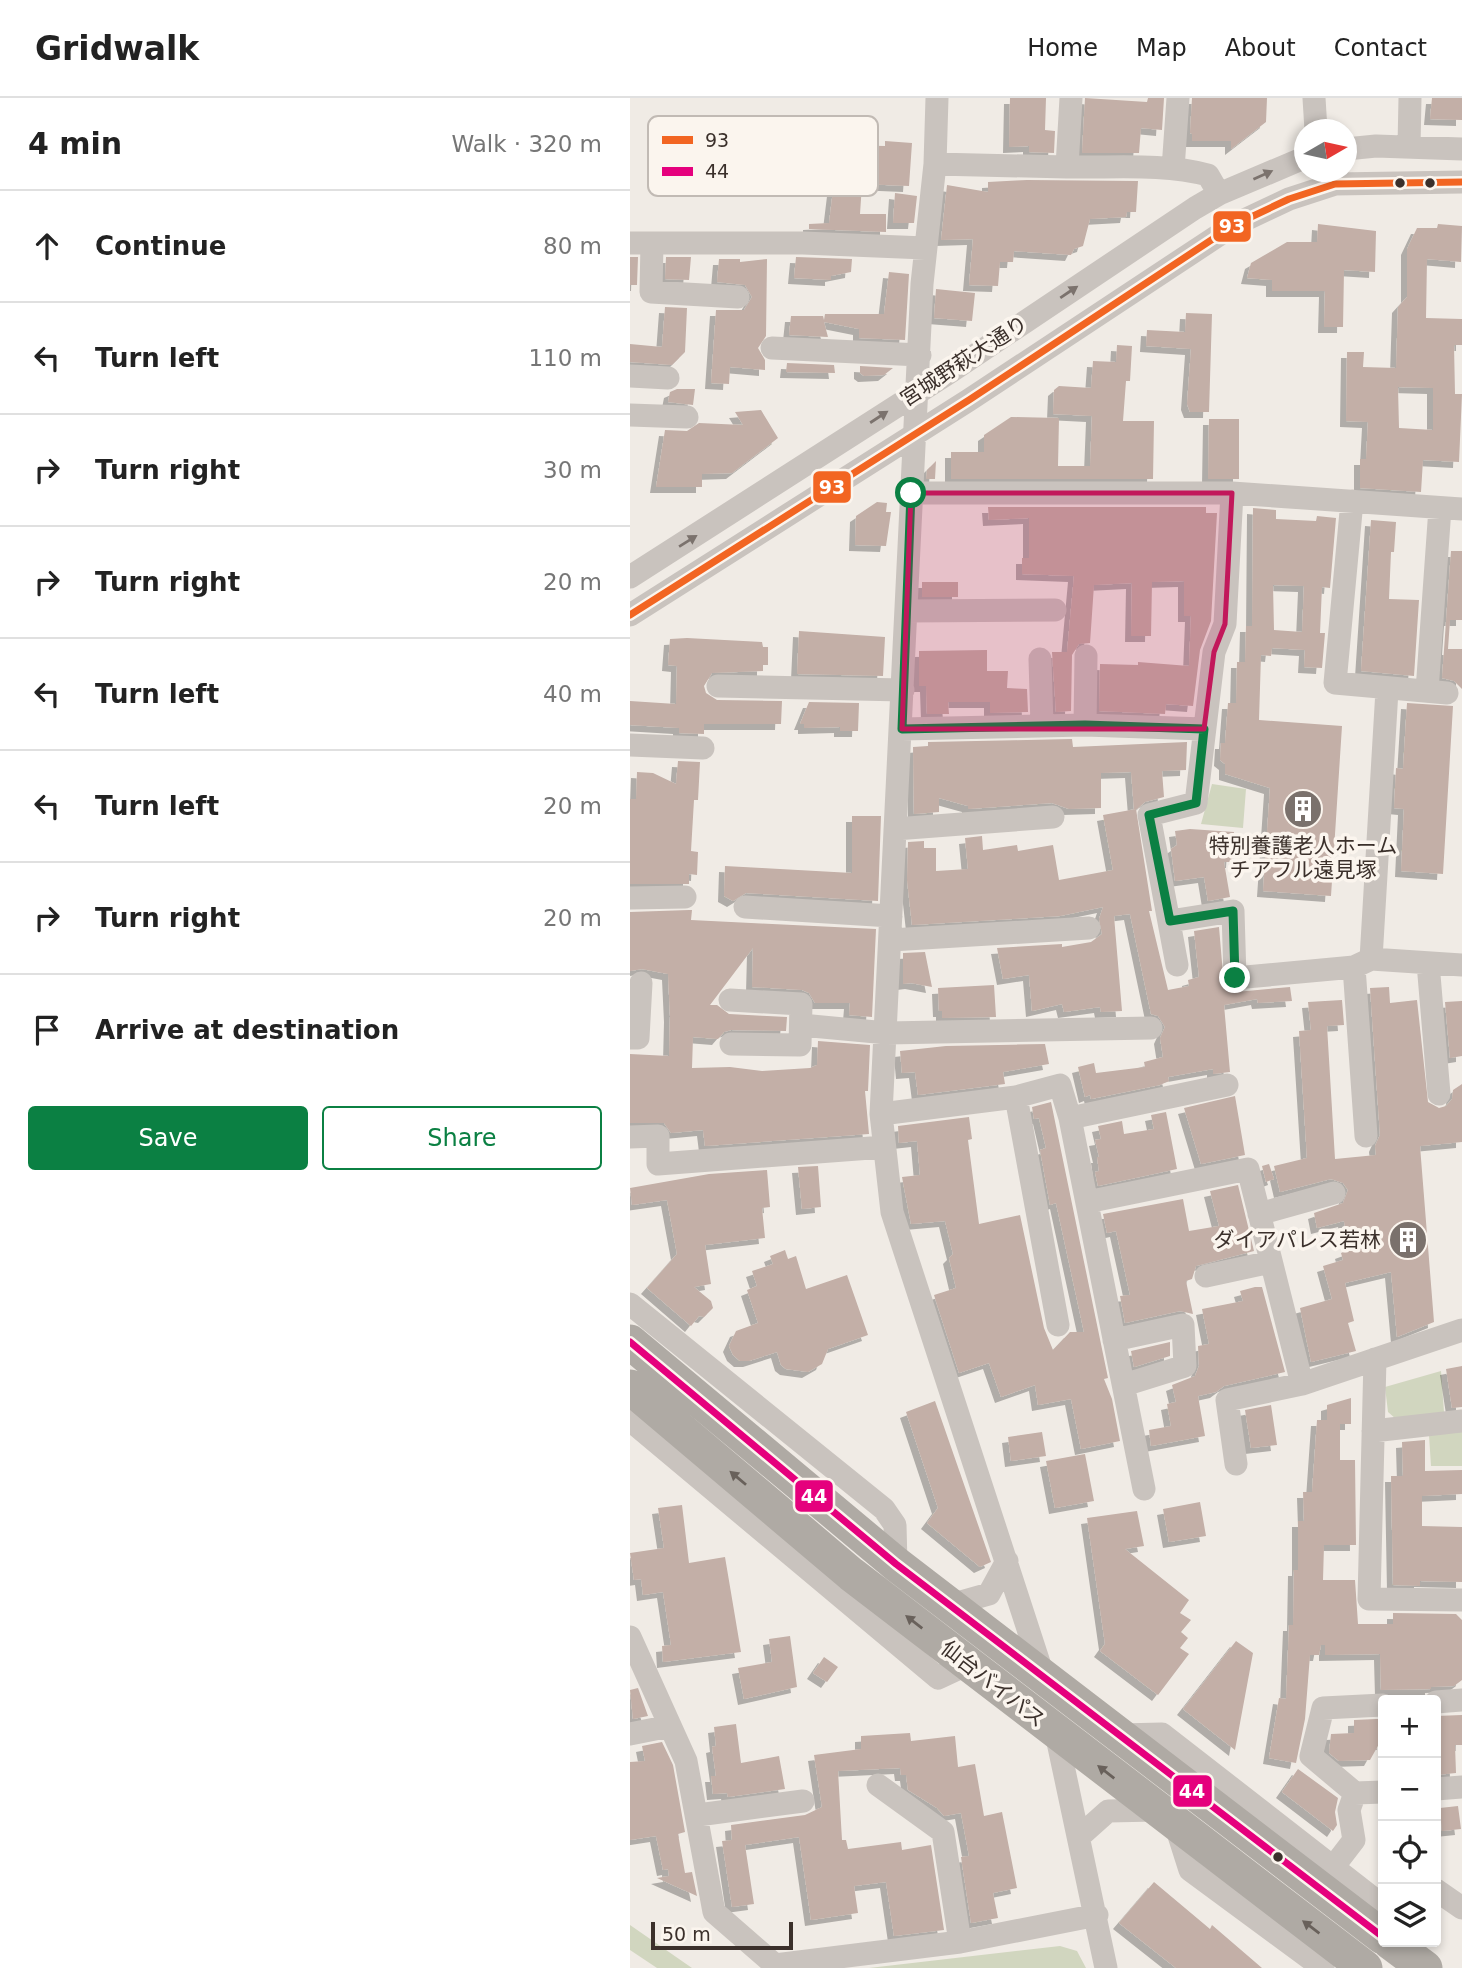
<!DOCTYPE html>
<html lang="en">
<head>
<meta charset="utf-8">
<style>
	:root { --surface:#fff; --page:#f2f2f2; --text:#222; --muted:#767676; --line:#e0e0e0; --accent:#0b8043 }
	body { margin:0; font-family:"DejaVu Sans","Noto Sans JP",sans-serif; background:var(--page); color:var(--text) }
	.controls { position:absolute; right:21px; bottom:21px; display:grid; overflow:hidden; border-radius:7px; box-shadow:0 4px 10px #0003 }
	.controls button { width:63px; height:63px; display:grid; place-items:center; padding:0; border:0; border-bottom:2px solid var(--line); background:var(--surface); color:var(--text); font:35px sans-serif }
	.compass { position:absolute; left:664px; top:21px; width:63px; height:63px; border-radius:50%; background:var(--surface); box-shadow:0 4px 10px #0003; rotate:81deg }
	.scale { position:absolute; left:21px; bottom:18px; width:142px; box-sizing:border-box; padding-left:7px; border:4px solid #3b302b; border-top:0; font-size:19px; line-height:24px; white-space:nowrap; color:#3b302b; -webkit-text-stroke:5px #fbf5ee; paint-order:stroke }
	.stop { position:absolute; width:21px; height:21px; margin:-16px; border:5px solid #0b8043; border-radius:50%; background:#fff }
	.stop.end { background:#0b8043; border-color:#fff; box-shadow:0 2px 7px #0008 }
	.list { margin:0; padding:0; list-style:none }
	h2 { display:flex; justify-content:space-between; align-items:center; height:91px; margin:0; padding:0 28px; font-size:30px }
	h2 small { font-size:23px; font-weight:400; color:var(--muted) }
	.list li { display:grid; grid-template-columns:46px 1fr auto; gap:21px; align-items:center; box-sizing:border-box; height:112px; padding:0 28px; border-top:2px solid var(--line) }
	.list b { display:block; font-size:26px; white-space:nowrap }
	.list em { font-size:23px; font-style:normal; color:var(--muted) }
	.actions { display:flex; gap:14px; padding:21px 28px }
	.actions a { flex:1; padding:16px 0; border:2px solid var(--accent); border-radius:7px; text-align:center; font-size:24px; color:var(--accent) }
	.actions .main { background:var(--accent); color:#fff }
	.icon { flex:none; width:38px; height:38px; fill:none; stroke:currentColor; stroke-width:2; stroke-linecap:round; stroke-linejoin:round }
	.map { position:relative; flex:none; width:832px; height:1870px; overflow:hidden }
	header { display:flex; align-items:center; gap:42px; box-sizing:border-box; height:98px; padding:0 35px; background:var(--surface); border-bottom:2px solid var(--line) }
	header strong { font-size:33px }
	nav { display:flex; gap:38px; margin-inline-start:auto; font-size:24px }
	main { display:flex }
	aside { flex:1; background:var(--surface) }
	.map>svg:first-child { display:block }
	.green { fill:#d1d6bf }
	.building { fill:#c3afa7; fill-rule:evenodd; filter:url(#shadow) }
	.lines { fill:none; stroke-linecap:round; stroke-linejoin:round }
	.minor { stroke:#c9c3be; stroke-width:23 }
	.highway { stroke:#afaaa4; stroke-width:35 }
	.bus-1-casing { stroke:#fbf5ee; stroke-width:12 }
	.bus-2-casing { stroke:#fbf5ee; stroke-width:12 }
	.bus-1 { stroke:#f26522; stroke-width:7 }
	.bus-2 { stroke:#e5007d; stroke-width:7 }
	.oneway { fill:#7b726d }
	.oneway2 { fill:#69615b }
	.route { stroke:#0b8043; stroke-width:9 }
	.marked { fill:#c2185b; fill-opacity:0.2; stroke:#c2185b; stroke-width:5; stroke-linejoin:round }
	.bus-dot { fill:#3b302b; stroke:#fbf5ee; stroke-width:2.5 }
	.labels { text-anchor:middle; stroke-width:7; stroke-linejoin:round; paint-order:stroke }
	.street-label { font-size:21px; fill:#3b302b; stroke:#fbf5ee }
	.poi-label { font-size:21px; fill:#3b302b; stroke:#fbf5ee }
	.key { fill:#fbf5ee; stroke:#c1bab4; stroke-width:2 }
	.key-label { font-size:19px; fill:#3b302b }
	.line-badge { stroke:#fbf5ee; stroke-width:2.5 }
	.badge-label { font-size:19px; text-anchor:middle; font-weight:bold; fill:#fff }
</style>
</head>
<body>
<header>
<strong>Gridwalk</strong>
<nav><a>Home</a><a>Map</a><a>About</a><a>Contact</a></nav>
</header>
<main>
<aside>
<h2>4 min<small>Walk · 320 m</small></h2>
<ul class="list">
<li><svg class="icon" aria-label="ahead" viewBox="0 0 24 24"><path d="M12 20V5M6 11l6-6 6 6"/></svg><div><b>Continue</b></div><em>80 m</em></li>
<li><svg class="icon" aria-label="left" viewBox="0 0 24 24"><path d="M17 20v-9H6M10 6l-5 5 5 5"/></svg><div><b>Turn left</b></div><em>110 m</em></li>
<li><svg class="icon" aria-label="right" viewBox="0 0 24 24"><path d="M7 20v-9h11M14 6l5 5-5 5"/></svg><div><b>Turn right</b></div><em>30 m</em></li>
<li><svg class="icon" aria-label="right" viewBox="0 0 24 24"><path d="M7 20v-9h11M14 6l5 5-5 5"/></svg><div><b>Turn right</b></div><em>20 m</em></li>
<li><svg class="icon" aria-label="left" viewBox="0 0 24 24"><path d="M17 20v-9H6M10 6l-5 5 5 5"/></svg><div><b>Turn left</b></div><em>40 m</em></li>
<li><svg class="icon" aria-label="left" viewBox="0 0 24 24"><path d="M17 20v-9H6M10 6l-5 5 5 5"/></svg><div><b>Turn left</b></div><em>20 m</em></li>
<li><svg class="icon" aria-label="right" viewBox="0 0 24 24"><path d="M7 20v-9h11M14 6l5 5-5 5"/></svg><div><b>Turn right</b></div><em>20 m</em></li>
<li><svg class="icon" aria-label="arrive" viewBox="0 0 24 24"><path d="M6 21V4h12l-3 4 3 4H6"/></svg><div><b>Arrive at destination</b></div></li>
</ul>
<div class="actions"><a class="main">Save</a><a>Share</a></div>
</aside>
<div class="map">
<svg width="832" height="1870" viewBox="0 0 832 1870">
	<defs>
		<filter id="shadow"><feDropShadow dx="-6" dy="6" stdDeviation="0" flood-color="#0004"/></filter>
	</defs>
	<rect width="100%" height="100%" fill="#f0ebe5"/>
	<path class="green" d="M582 686 616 691 613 730 571 726Z
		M811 1273 814 1314 766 1321 758 1314 755 1289Z
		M832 1332V1368H801L799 1337Z
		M0 1827 62 1870H27L0 1852Z
		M430 1848 447 1853 456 1870H239Z"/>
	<path class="building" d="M380 0H416L415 32 425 33 424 55 399 54V48L379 49Z
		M455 0 517 4 518 0H534L532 32 511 30 509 55H452Z
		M562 0H637L636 24 601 51V43H562V36L560 35Z
		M802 0H832V22L800 21Z
		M255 43 282 45 279 88 232 86 230 116H256V134L179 131V126L199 125 206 68 212 66 213 47 255 48Z
		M397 82 508 83 506 114H497L496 119 460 121 453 148 444 151 441 157 384 153 383 164H370L368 188 339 187 343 141 311 142 317 87 358 94V84Z
		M265 95 287 98 284 125H263Z
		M688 126 746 133 745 174 714 172 713 229H694L695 193H642V182L617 180 621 165 657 144H687Z
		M808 126 832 128 831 164 797 161 796 220 832 221V247H824L825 296H832L829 364 793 362 791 394 730 390V361H736L738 324 716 323 717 254H734L733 269 766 270 768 209 777 199V151L787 130H807ZM768 289 803 290V332L769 330Z
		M0 159H8L7 187H0Z
		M36 159H61L59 182 35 181Z
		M166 159 222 161 221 174 201 178V182L164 180Z
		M89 161H110V164L137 161 136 238 128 250 135 262V272L100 269 99 286 81 285 86 212H114L122 199 115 187 87 184Z
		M259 174 279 176 275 242 229 240V231L194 224 198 239 159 237 161 218H193L194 222 195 216H254Z
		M306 191 345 195 342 223 304 220Z
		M35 209 57 210 55 254 42 267 0 264V246L32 249Z
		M556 215 582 216 579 314H560L557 306 561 251 516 248 517 232 555 234Z
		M487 247 502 248 500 283H496L493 323H524L523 381H321V354H354V337L381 319 429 320 428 368H460L462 318 423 316 424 292 429 288 461 290 463 263 486 264Z
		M157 265 204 267 205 275 156 274Z
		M230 268 263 270 254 277 234 278 230 275Z
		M47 291H65L63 307 38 304 40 294Z
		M131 312 148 340 102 375 72 376V389H26L35 332 57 333 69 325 113 327 105 314Z
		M579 321H609V381H578Z
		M306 363 305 381H296L297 372Z
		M247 404 257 405 256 414H261L256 448 225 447 226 418Z
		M358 409H576V415H587L581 523 570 552 563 608 536 606 535 616 469 613 470 566 508 567V564L559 568 561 518H554V483L522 484 521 538H501L502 485 464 487 460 545 449 546 442 557 441 613 426 614 422 554H437L444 478 392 476V460H399V420L359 422Z
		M623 410 646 412V421L686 423 687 418 706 420 700 490 692 489 690 535H695L692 570 674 569 675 552 642 550 641 558 631 557 629 622 712 628 701 798 633 793 640 690 595 676V666L590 662 591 645H595L598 605H606L607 564H615L616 528H622ZM643 487 674 488 672 534 644 532Z
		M741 422 766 424 764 454H761L759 501 789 502 784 578 731 573Z
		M821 453H832V522H820L818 551H832V591L824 583 812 580Z
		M292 484H328V499H292Z
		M169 533 255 539 253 578 167 576Z
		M57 540 132 544 133 549H138V567H133V573L82 575 74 588 76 595 87 602 152 603 151 626H74V636L49 635V630L0 627V603L46 606 47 568 38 567 40 541Z
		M357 552V573H378L377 590 397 591 398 614 360 615V604H318L319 616H297L296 588H289V553Z
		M179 604 229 605 228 633H210V629L174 630V626H170Z
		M777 605 823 608 813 776 771 773 774 711 764 710 766 670 773 671Z
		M442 641 443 649 557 644 556 672 532 673 534 699 515 704 507 711H504L501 674 471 675V710L439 711 422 705 338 711V708L309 700V714L284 716 283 649 298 648V644Z
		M48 663 70 664 68 702H64L61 753 68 754 67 777 59 776V786H0V701H6L7 674 23 675 46 686Z
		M506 711 522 813H519L538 892 559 888 558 882 569 879 564 833 589 829 594 888 606 894 660 889 662 903 628 905 627 901 594 907 600 974 583 976V971L538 979 539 983 530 987 461 1001 460 997 455 999 448 969 464 965 466 975 515 969 514 964 533 959 530 940 535 929 528 918 521 916 500 816 484 818 492 913 471 914 470 909 434 914 432 906 402 913 399 877 373 881 367 850 432 846V849L461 844 472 836 469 821 473 809 430 818 282 827 277 782 278 744 294 743V750H306V773L338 771 335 740 352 738 353 752 387 747 388 753 423 747 429 782 483 772 473 717Z
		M222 718H251L248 803 116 795 103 803 94 798 95 768 222 775Z
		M560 731 604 734 602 764H594L600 799 578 803 574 779 545 783 541 751 547 747 545 733Z
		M59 812H62L61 822 246 831 242 919 219 917 220 905H185L179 895 172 892 122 889 123 850 80 907H87L99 916 157 919 156 933 101 932 94 934 88 941 63 939 62 970 100 969 132 973 180 970 187 967 188 943 240 947 238 993H235L239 1036 75 1048 73 1032 41 1035 34 1025H0V956L39 958 40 918 38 876 12 871 0 873V814Z
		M295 854 302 889 281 885 273 886V855Z
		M364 887 366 919 312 920V913H309L308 890Z
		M759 889 760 905 787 902 798 1004 809 1010 816 1008 822 1001 823 992 832 986V1044L790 1048 804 1224 767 1239 761 1174 715 1185 724 1223 718 1225 726 1253 681 1264 670 1210 702 1201 693 1168 713 1162 711 1155 719 1152 714 1123 687 1130 684 1115 713 1105 718 1092 713 1085 701 1081 650 1094 644 1068 677 1060 669 933 681 932 678 904 712 902 714 927 697 928 705 1061 746 1057 745 1048 750 1037 740 890Z
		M832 903V958L820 960 815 904Z
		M415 946 419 966 373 974 375 986 288 997 285 974 272 975 270 953 316 948Z
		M605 998 615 1057 571 1066 554 1010Z
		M421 1004 478 1280 474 1281 482 1301 490 1343 451 1351 441 1301 408 1307 405 1287 371 1299 359 1265 329 1275 304 1197 326 1190 319 1160 323 1156 315 1123 281 1126 272 1079 290 1077 287 1043 269 1045 268 1028 339 1019 342 1041 338 1042 349 1126 390 1117 414 1230 423 1252 440 1234H454L426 1105 420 1107 410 1052 416 1050 409 1020 404 1021 402 1009Z
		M536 1014 547 1071 468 1088 465 1074 469 1073 467 1059H469L465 1042 471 1041 468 1028 492 1023 494 1036 524 1031 521 1017Z
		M639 1066 644 1081 636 1084 632 1068Z
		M188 1068 191 1109 172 1111 168 1069Z
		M137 1072 140 1109 132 1110 135 1140 75 1147 81 1186 64 1189 81 1203 83 1210 74 1219 69 1218 61 1228 17 1190 47 1156 37 1102 2 1107 0 1090 79 1076Z
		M608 1087 624 1153 566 1168 562 1181 556 1183 563 1216 550 1213 495 1225 490 1198 500 1197 486 1133 477 1135 473 1116 553 1101 559 1133 589 1128 580 1093Z
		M155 1152 158 1161 166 1158 176 1191 217 1177 238 1237 198 1251 192 1266 178 1274 156 1271 151 1267 147 1254 119 1263H110L103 1257 99 1248 106 1233 128 1225 117 1192 127 1188 122 1173 143 1166 140 1158Z
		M625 1189H632L655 1274 594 1288 586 1294 568 1298 575 1338 521 1348 519 1332 541 1328 537 1306 546 1304 542 1287 565 1278 569 1268 568 1248 579 1246 572 1211 613 1203 610 1193Z
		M540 1244V1258L504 1269 501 1253Z
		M832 1268V1309L822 1310 816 1271Z
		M721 1300V1326H710V1362H725L726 1447H694L693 1482H725L728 1526H763V1515L826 1516 832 1522V1582L824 1588 801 1589V1591L751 1592 750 1556 695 1557V1547H691L689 1557H680L675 1621 666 1665 639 1660 649 1600 656 1601 659 1527H663L664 1472H668V1423H674L673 1394H682L687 1322H697V1307Z
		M305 1303 361 1464 350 1469 297 1425 308 1410 276 1314Z
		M641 1307 647 1347 621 1350 615 1312Z
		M412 1334 416 1358 381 1363 378 1339Z
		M795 1342V1373L832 1372V1396L792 1398V1428L832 1429V1484L790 1483V1488L763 1487 761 1378H773L772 1344Z
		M455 1356 464 1403 425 1410 416 1363Z
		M570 1404 576 1438 539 1444 533 1411Z
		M52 1407 59 1465 95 1459 111 1554 33 1564 32 1548 41 1547 33 1494 13 1497 11 1481 4 1482 0 1455 34 1450 28 1410Z
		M507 1413 514 1448 495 1451 559 1502 550 1515 561 1522 551 1534 558 1540 550 1550 559 1556 528 1597 470 1553 475 1546 457 1420Z
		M160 1538 167 1589 114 1601 108 1570 142 1564 139 1541Z
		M606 1543 623 1555 605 1652 553 1611Z
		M194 1559 208 1569 197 1584 183 1575Z
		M8 1590 18 1618 3 1621 0 1592Z
		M832 1617V1647H825L826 1675 806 1677V1618Z
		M746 1621H753V1646H749L740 1662 709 1663 699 1655 701 1636 724 1635V1622Z
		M106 1626 111 1665 149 1658 155 1691 98 1699 97 1695 83 1696 81 1678H86L82 1649 86 1648 84 1629Z
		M280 1635 281 1643 325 1638 328 1669 345 1666 354 1718 372 1714 387 1790 363 1795 368 1820 341 1825 331 1759 339 1758 331 1715 314 1718 307 1710 278 1692 276 1677H271L270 1670 208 1673 212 1742H216L218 1751 271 1744 272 1752 301 1747 314 1832 264 1838 256 1784 224 1788 228 1815 181 1822 169 1739 115 1747 124 1806 102 1809 92 1743 102 1742 101 1727 175 1717 192 1709 184 1657 231 1651V1638Z
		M32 1644 43 1667 55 1734 48 1736 55 1775 62 1774 67 1798 27 1780 39 1778 38 1771 33 1772 26 1738 0 1742V1664L15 1663 12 1648Z
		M668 1671 708 1700 705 1714 707 1727 703 1733 652 1694Z
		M828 1708 831 1731 812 1733 810 1710Z
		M524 1784 580 1831 582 1827 632 1870H546L489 1825Z"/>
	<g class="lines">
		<path class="minor" d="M307 0 305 66 292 186 251 1016 262 1114 414 1580
			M684 0 686 32
			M779 48 780 0
			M716 51 746 48 832 51
			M305 66 437 69 441 0
			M437 69C483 70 533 65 578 77L589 96
			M543 71 548 0
			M0 145H173L295 150
			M22 145 21 194 108 199
			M142 250 290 257
			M0 278 38 280
			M0 317 57 319
			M281 395H602L832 411
			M722 403 705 585 817 595
			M0 479 320 274 565 110 589 96 674 60
			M276 513 425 512
			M0 517 339 302 604 127 659 101 705 86 832 84
			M410 561 412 628
			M88 588 273 592
			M757 592 741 861 832 867
			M797 593 810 410
			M455 627 456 558
			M272 631 455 627 574 631
			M0 647 73 650
			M265 731 423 719
			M0 800 55 799
			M115 809 261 818
			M540 823 603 813 605 880 724 869 741 861
			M261 842 459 830
			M798 865 809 996
			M547 867 519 717 566 705 584 554 595 526 602 395
			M724 869 736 1038
			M100 902 171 906 170 947 101 946
			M171 927 257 935 521 930
			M0 940H8L11 885
			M386 999 428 1227
			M251 1016 386 999 430 987 440 1020 514 1391
			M440 1020 597 987
			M0 1039 28 1038V1066L254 1049
			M457 1104 618 1071 672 1286
			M629 1116 704 1095
			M576 1178 641 1164
			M0 1206 254 1411 265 1427 266 1466
			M484 1242 553 1227 555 1268 494 1287
			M745 1261 739 1501 832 1502
			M0 1322 308 1580 338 1566
			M743 1333 832 1323
			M606 1366 597 1302 672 1286 832 1232
			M320 1507 359 1496 377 1463
			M0 1539 56 1663 84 1814 145 1867 330 1844 467 1817
			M806 1604 832 1602
			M753 1607 693 1610 681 1658 725 1695 753 1694
			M425 1630 476 1870
			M0 1636 40 1628
			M490 1637 532 1636 753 1808
			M248 1687 313 1734 330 1844
			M806 1691 832 1689
			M68 1717 173 1703
			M545 1725 560 1772 693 1870
			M450 1738 478 1713 527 1712
			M704 1768 724 1742 719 1712 725 1695
			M806 1792 832 1810"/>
		<path class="highway" d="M0 1244 266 1466 753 1839
			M0 1289 221 1476 735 1870
			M760 1844 795 1870"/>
		<defs>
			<path id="bus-1" d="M0 517 339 302 604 127 659 101 705 86 832 84"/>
			<path id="bus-2" d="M0 1244 266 1466 753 1839"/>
		</defs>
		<use href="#bus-1" class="bus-1-casing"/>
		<use href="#bus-2" class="bus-2-casing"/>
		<use href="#bus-1" class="bus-1"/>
		<use href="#bus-2" class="bus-2"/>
	</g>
	<defs><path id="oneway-solid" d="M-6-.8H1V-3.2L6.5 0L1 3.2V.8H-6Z" transform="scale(1.75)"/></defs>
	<g class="oneway">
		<use href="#oneway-solid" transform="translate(633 77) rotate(-24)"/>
		<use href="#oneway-solid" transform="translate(439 194) rotate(-34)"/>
		<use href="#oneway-solid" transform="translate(249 319) rotate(-33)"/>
		<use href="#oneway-solid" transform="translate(58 443) rotate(-32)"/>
	</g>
	<g class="oneway2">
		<use href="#oneway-solid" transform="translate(108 1380) rotate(-140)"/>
		<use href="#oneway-solid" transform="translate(284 1524) rotate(-142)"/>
		<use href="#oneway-solid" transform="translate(476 1674) rotate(-142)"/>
		<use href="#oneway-solid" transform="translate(681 1829) rotate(-143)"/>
	</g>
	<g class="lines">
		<path class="route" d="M281 395 272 631 455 627 574 631 566 705 519 717 540 823 603 813 605 880"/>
	</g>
	<path class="marked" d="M281 395H602L595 526 584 554 574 631H272Z"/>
	<defs>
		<symbol id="building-disc" viewBox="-11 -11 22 22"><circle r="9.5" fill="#7a716c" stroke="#fbf5ee"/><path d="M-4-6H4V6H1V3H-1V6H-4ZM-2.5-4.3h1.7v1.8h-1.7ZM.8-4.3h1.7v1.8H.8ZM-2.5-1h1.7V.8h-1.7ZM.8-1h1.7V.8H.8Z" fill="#fff"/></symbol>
	</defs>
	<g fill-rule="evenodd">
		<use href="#building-disc" x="651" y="689" width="44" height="44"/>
		<use href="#building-disc" x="756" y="1120" width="44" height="44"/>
	</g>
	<g class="bus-dot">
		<circle cx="770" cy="85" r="6"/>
		<circle cx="800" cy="85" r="6"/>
		<circle cx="648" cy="1759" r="6"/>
	</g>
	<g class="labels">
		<g class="street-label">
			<text transform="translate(334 263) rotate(-33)" y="7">宮城野萩大通り</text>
			<text transform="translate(363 1586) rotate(38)" y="7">仙台バイパス</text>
		</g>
		<g class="poi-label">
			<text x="673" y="755">特別養護老人ホーム<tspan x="673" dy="24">チアフル遠見塚</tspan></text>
			<text x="751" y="1149" text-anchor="end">ダイアパレス若林</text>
		</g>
	</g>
	<rect x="18" y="18" width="230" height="80" rx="10" class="key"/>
	<rect x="32" y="38" width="31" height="8" fill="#f26522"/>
	<rect x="32" y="69" width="31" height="9" fill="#e5007d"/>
	<g class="key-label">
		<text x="75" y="49">93</text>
		<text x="75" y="80">44</text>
	</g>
	<g class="line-badge">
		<rect x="582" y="112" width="40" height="33" rx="7" fill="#f26522"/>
		<rect x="182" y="372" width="40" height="34" rx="7" fill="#f26522"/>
		<rect x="164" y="1381" width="40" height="34" rx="7" fill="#e5007d"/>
		<rect x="542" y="1676" width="41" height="34" rx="7" fill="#e5007d"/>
	</g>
	<g class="badge-label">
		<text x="602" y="135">93</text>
		<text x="202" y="396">93</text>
		<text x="184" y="1405">44</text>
		<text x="562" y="1700">44</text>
	</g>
</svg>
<div class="controls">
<button>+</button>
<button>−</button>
<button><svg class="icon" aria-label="locate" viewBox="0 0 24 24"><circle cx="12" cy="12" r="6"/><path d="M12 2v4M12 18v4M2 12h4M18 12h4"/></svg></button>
<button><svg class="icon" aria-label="layers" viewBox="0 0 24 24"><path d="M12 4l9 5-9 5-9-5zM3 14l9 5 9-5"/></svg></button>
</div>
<svg class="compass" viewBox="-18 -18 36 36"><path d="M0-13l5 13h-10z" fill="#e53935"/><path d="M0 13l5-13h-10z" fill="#767676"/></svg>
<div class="scale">50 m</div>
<div class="stop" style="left:281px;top:395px"></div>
<div class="stop end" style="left:605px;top:880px"></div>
</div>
</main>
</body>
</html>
